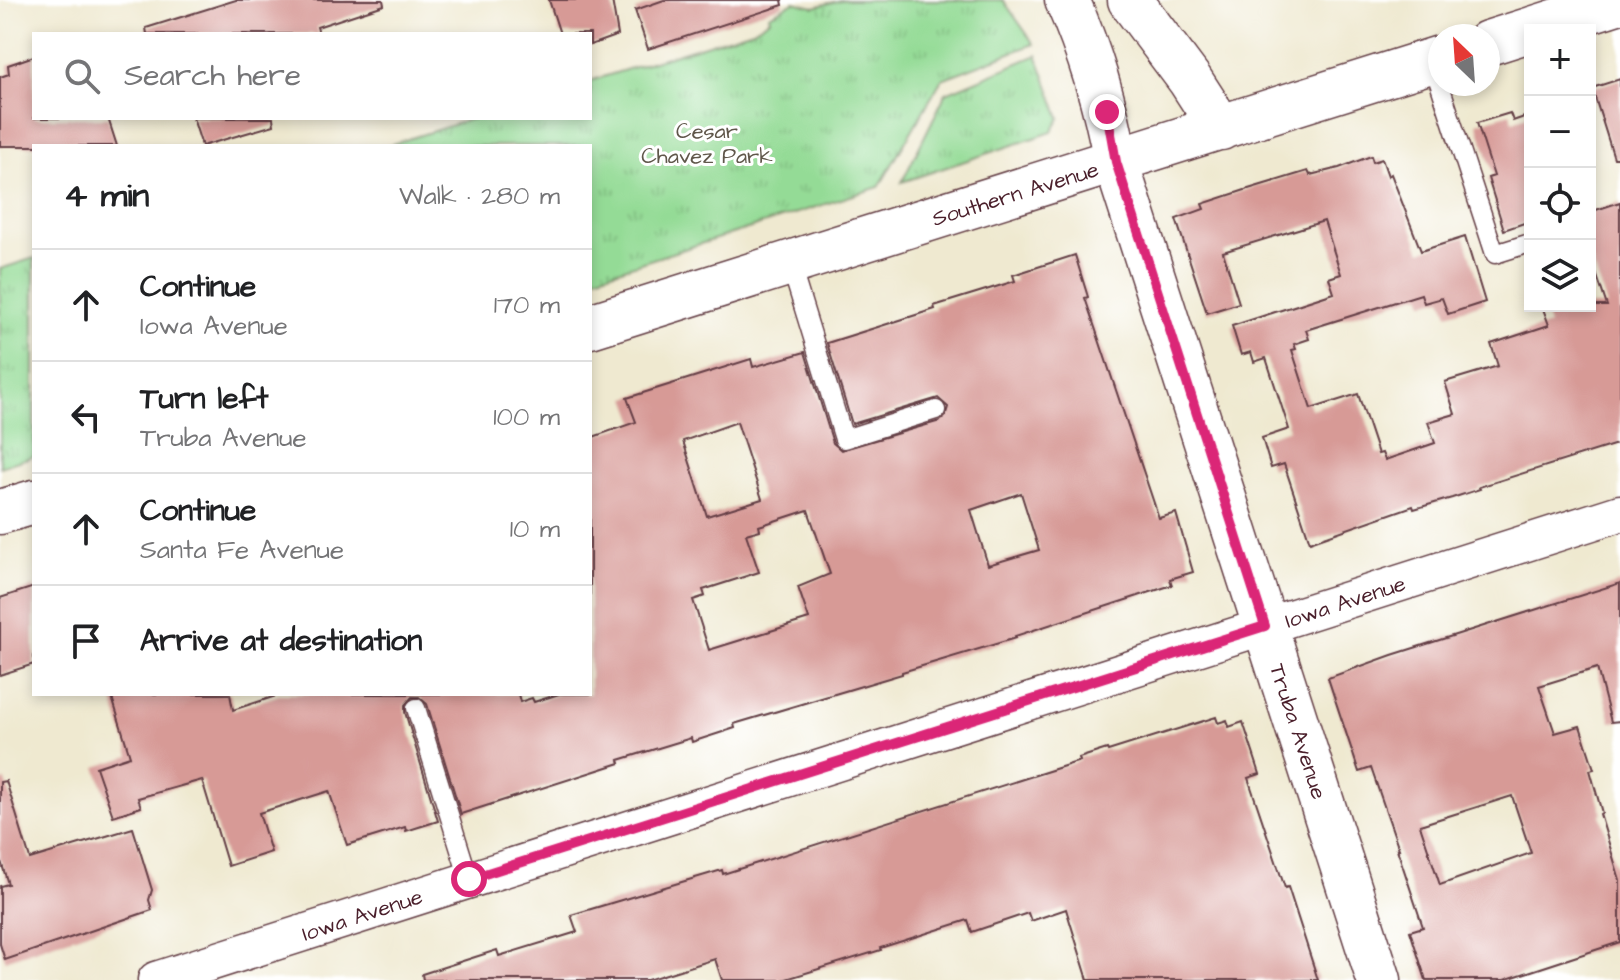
<!DOCTYPE html>
<html lang="en">
<head>
<meta charset="utf-8">
<style>
	:root { --surface:#fff; --page:#f2f2f2; --text:#202124; --muted:#757577; --line:#e0e0e0 }
	body { margin:0; font-family:"Architects Daughter",sans-serif; background:var(--page); color:var(--text) }
	.controls { position:absolute; right:24px; top:24px; display:grid; overflow:hidden; border-radius:0px; box-shadow:0 4px 12px #0003 }
	.controls button { width:72px; height:72px; display:grid; place-items:center; padding:0; border:0; border-bottom:2px solid var(--line); background:var(--surface); color:var(--text); font:40px sans-serif }
	.compass { position:absolute; left:1428px; top:24px; width:72px; height:72px; border-radius:50%; background:var(--surface); box-shadow:0 4px 12px #0003; rotate:335deg }
	.stop { position:absolute; width:24px; height:24px; margin:-18px; border:6px solid #db2777; border-radius:50%; background:#fff }
	.stop.end { background:#db2777; border-color:#fff; box-shadow:0 2px 8px #0008 }
	.list { margin:0; padding:0; list-style:none }
	h2 { display:flex; justify-content:space-between; align-items:center; height:104px; margin:0; padding:0 32px; font-size:34px }
	h2 small { font-size:26px; font-weight:400; color:var(--muted) }
	.list li { display:grid; grid-template-columns:52px 1fr auto; gap:24px; align-items:center; box-sizing:border-box; height:112px; padding:0 32px; border-top:2px solid var(--line) }
	.list b { display:block; font-size:30px; white-space:nowrap }
	.list p { margin:0; font-size:26px; white-space:nowrap; color:var(--muted) }
	.list em { font-size:26px; font-style:normal; color:var(--muted) }
	.icon { flex:none; width:44px; height:44px; fill:none; stroke:currentColor; stroke-width:2; stroke-linecap:round; stroke-linejoin:round }
	.map { position:relative; flex:none; width:1620px; height:980px; overflow:hidden }
	.search { position:absolute; background:var(--surface); box-shadow:0 4px 12px #0003; left:32px; top:32px; width:560px; height:88px; display:flex; align-items:center; gap:20px; box-sizing:border-box; padding:0 28px; border-radius:0px; color:var(--muted); font-size:30px }
	.panel { position:absolute; background:var(--surface); box-shadow:0 4px 12px #0003; left:32px; top:144px; width:560px; height:552px; border-radius:0px }
	.map>svg:first-child { display:block }
	.grass { fill:url(#grass-tufts); stroke:#6f7d60; stroke-width:2 }
	.building { fill:#d79a96; fill-rule:evenodd }
	.lines { fill:none; stroke-linecap:round; stroke-linejoin:round }
	.lane-casing { stroke:#633d44; stroke-width:21 }
	.street-casing { stroke:#633d44; stroke-width:39 }
	.secondary-casing { stroke:#633d44; stroke-width:47 }
	.lane { stroke:#fff; stroke-width:18 }
	.street { stroke:#fff; stroke-width:36 }
	.secondary { stroke:#fff; stroke-width:44 }
	.route { stroke:#db2777; stroke-width:10 }
	.labels { text-anchor:middle; stroke-width:6; stroke-linejoin:round; paint-order:stroke }
	.park-label { font-size:22px; fill:#60574b; stroke:#fff }
	.street-label { font-size:22px; fill:#4a1f2b; stroke:#fff }
</style>
</head>
<body>
<div class="map">
<svg width="1620" height="980" viewBox="0 0 1620 980">
	<defs>
		<pattern id="grass-tufts" width="24" height="20" patternUnits="userSpaceOnUse" patternTransform="scale(2)"><rect width="24" height="20" fill="#94db96"/><path d="M3 7l-1-3M5 7V3M7 7l1-3M15 17l-1-3M17 17v-4M19 17l1-3" fill="none" stroke="#81bc81"/></pattern>
	</defs>
	<rect width="100%" height="100%" fill="#fff"/>
	<filter id="ink" filterUnits="userSpaceOnUse"><feTurbulence type="fractalNoise" baseFrequency=".0125" numOctaves="2"/><feDisplacementMap in="SourceGraphic" scale="16" xChannelSelector="R" yChannelSelector="G"/><feConvolveMatrix kernelMatrix="1 2 1 2 8 2 1 2 1" color-interpolation-filters="sRGB"/></filter>
	<filter id="wash" filterUnits="userSpaceOnUse"><feTurbulence type="fractalNoise" baseFrequency=".006" numOctaves="4" result="noise"/><feDisplacementMap in="SourceGraphic" scale="32" xChannelSelector="R" yChannelSelector="G"/><feGaussianBlur stdDeviation="1.8" result="paint"/><feColorMatrix in="noise" values="0 0 0 0 0 0 0 0 0 0 0 0 0 0 0 0 0 1.4 0 .05"/><feComposite in="paint" operator="in"/></filter>
	<g filter="url(#wash)">
		<rect width="100%" height="100%" fill="#efe9d0"/>
		<path class="grass" d="M841 0H1003L1034 44 942 79 879 187 590 279V146H386L474 118H590V81L753 30 770 19 769 15 794 2 814 7Z
			M1037 55 1060 118 1052 132 902 182 946 93Z
			M34 258V456L0 467V269Z"/>
		<g id="blocks">
			<path class="building" d="M236 0H383L384 5 317 27 319 34H147L146 28Z
				M549 0H612L618 35 590 45V34H560Z
				M664 0H782L783 5 648 49 635 10Z
				M34 56V118H108L117 146H0V77L9 74 8 65Z
				M1620 79V158H1614L1592 88Z
				M1510 113 1513 121 1530 115V221L1504 230 1488 178 1494 176 1477 123Z
				M193 118H273L274 125 202 146Z
				M1371 156 1373 162 1382 159 1388 176 1391 174 1421 251 1465 237 1485 302 1448 314 1442 298 1424 303 1421 294 1306 330 1309 339 1294 344 1296 349 1292 350 1311 409 1358 394 1378 454 1382 453 1385 460 1435 443 1428 422 1455 414 1445 382 1498 366 1491 344 1549 325 1542 306H1607L1590 255V212L1620 202V443L1479 487 1480 489 1452 498 1414 509 1413 506 1310 542 1284 464 1271 468 1262 438 1289 429 1266 358 1254 362 1251 352 1241 355 1232 326 1334 293 1329 278 1341 274 1324 221 1223 252 1239 303 1207 313 1176 219 1204 209 1202 204 1245 190 1308 171 1310 175 1339 168Z
				M1075 255 1088 297 1085 298 1159 518 1176 513 1193 572 1170 579 1172 585 1015 636 1016 638 902 672V674L734 724 735 728 692 742 691 738 619 760 620 763 461 814 427 704 419 697H412L405 705V712L438 821 406 831 405 827 347 845 329 791 259 813 271 852 228 866 202 780 138 798 141 807 113 816 96 767 130 756 111 694H230L233 710 282 694H518L520 702 532 698 534 702 559 694H590V438L636 422 627 398 751 359 753 367 805 352 833 443 841 450 940 421 945 417 948 407 938 398 852 424 827 343 935 309 934 306 1015 281 1013 275ZM737 422 762 499 707 516 683 441ZM1021 493 1039 550 988 565 971 510ZM808 510 830 574 798 587 809 619 709 650 693 600 705 596 703 590 759 572 746 534 760 530 759 526Z
				M1620 583V721L1611 722 1597 668 1539 686 1555 733 1580 726 1594 769 1590 770 1602 813 1600 814 1620 880V942L1504 980H1426L1410 931 1423 927 1397 849H1399L1371 768 1359 772 1328 678 1392 655ZM1512 796 1531 853 1440 885 1420 825Z
				M34 587V664L0 675V598Z
				M1216 717 1218 723 1227 720 1229 727 1243 722 1260 774 1248 778 1285 888 1288 887 1318 980H1088L1066 909 1031 921 1028 913 972 932 968 920 880 948 881 950 783 980H722L715 959 647 980H423L422 974 497 950 499 956 577 932 571 915 722 870 723 874 1080 761 1079 758 1107 749 1108 751Z
				M6 781 30 859 133 828 152 890 149 900 152 910 5 960 0 944V886L8 884 0 858V782Z"/>
		</g>
	</g>
	<g filter="url(#ink)">
		<use href="#blocks" fill-opacity="0" stroke="#633d44" stroke-width="2"/>
		<g class="lines">
			<defs>
				<path id="lane" d="M1432 61 1495 254 1530 243
					M790 263 844 439 936 410
					M416 708 469 879"/>
				<path id="street" d="M156 980 1620 513"/>
				<path id="secondary" d="M1067 0C1090 52 1106 106 1116 162L1379 980
					M1130 0 1190 80 1221 128
					M1488 43 1620 1
					M590 326 1440 58
					M0 512 34 502"/>
			</defs>
			<use href="#lane" class="lane-casing"/>
			<use href="#street" class="street-casing"/>
			<use href="#secondary" class="secondary-casing"/>
			<use href="#lane" class="lane"/>
			<use href="#street" class="street"/>
			<use href="#secondary" class="secondary"/>
		</g>
	</g>
	<g class="lines" filter="url(#ink)">
		<path class="route" d="M469 879 1265 626 1116 162 1107 112"/>
	</g>
	<g class="labels">
		<g class="park-label">
			<text x="707" y="138">Cesar<tspan x="707" dy="25">Chavez Park</tspan></text>
		</g>
		<g class="street-label">
			<text transform="translate(1015 193) rotate(-17)" y="8">Southern Avenue</text>
			<text transform="translate(1345 601) rotate(-18)" y="8">Iowa Avenue</text>
			<text transform="translate(1299 731) rotate(72)" y="8">Truba Avenue</text>
			<text transform="translate(362 914) rotate(-18)" y="8">Iowa Avenue</text>
		</g>
	</g>
</svg>
<div class="controls">
<button>+</button>
<button>−</button>
<button><svg class="icon" aria-label="locate" viewBox="0 0 24 24"><circle cx="12" cy="12" r="6"/><path d="M12 2v4M12 18v4M2 12h4M18 12h4"/></svg></button>
<button><svg class="icon" aria-label="layers" viewBox="0 0 24 24"><path d="M12 4l9 5-9 5-9-5zM3 14l9 5 9-5"/></svg></button>
</div>
<svg class="compass" viewBox="-18 -18 36 36"><path d="M0-13l5 13h-10z" fill="#e53935"/><path d="M0 13l5-13h-10z" fill="#757577"/></svg>
<div class="stop" style="left:469px;top:879px"></div>
<div class="stop end" style="left:1107px;top:112px"></div>
<div class="search"><svg class="icon" aria-label="search" viewBox="0 0 24 24"><circle cx="10" cy="10" r="6"/><path d="M15 15l6 6"/></svg>Search here</div>
<section class="panel">
<h2>4 min<small>Walk · 280 m</small></h2>
<ul class="list">
<li><svg class="icon" aria-label="ahead" viewBox="0 0 24 24"><path d="M12 20V5M6 11l6-6 6 6"/></svg><div><b>Continue</b><p>Iowa Avenue</p></div><em>170 m</em></li>
<li><svg class="icon" aria-label="left" viewBox="0 0 24 24"><path d="M17 20v-9H6M10 6l-5 5 5 5"/></svg><div><b>Turn left</b><p>Truba Avenue</p></div><em>100 m</em></li>
<li><svg class="icon" aria-label="ahead" viewBox="0 0 24 24"><path d="M12 20V5M6 11l6-6 6 6"/></svg><div><b>Continue</b><p>Santa Fe Avenue</p></div><em>10 m</em></li>
<li><svg class="icon" aria-label="arrive" viewBox="0 0 24 24"><path d="M6 21V4h12l-3 4 3 4H6"/></svg><div><b>Arrive at destination</b></div></li>
</ul>
</section>
</div>
</body>
</html>
